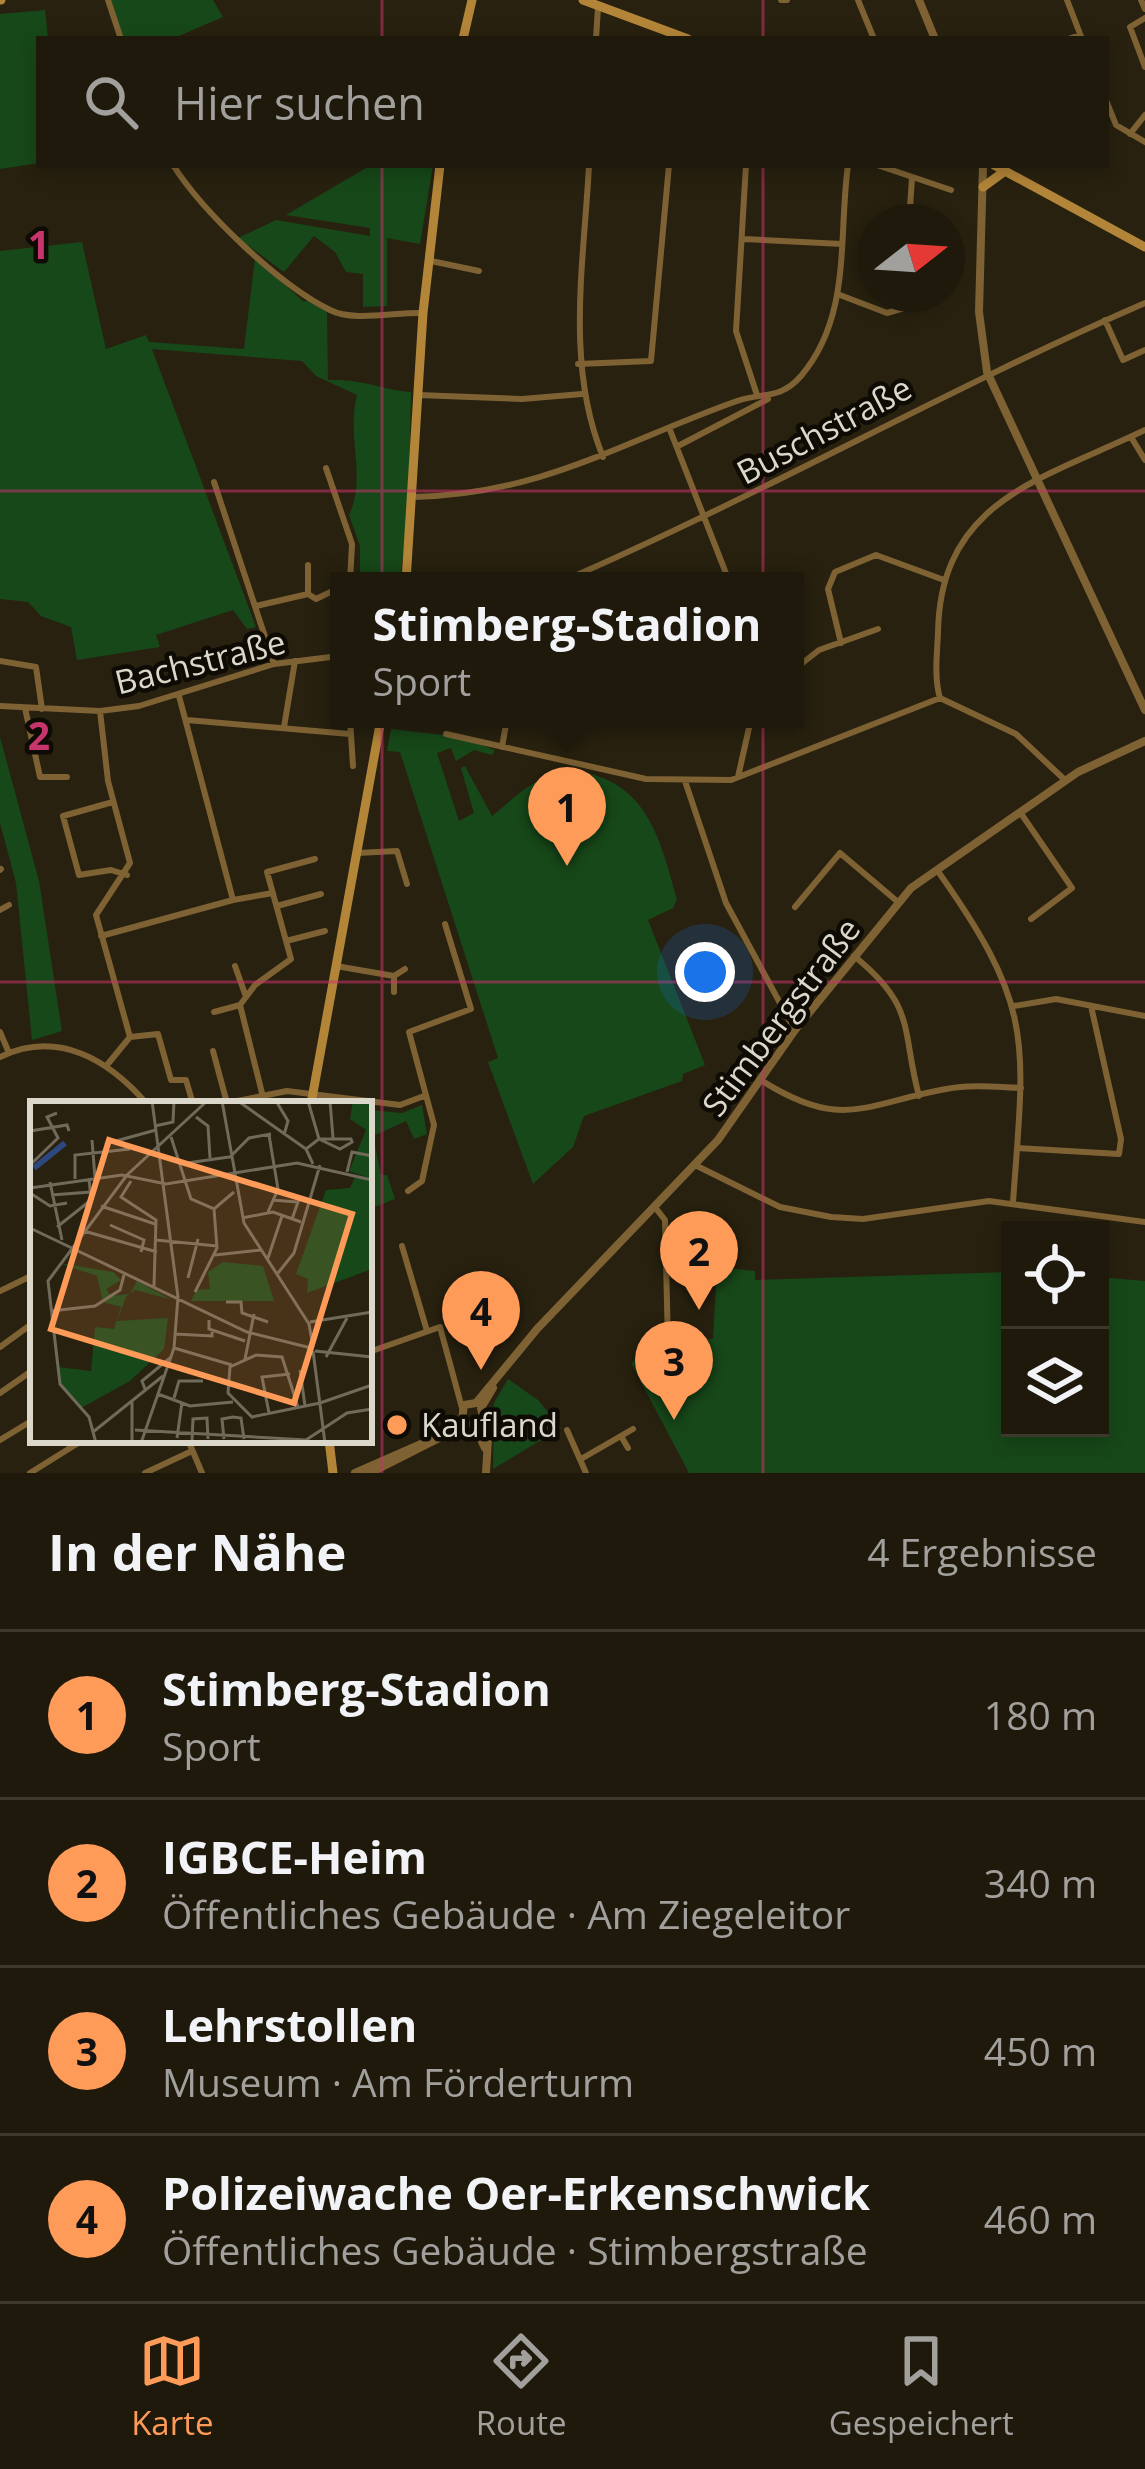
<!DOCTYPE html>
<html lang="de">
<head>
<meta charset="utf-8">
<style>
	:root { --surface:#1e190b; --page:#262214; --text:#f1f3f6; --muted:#a1a09d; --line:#3c382c; --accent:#ff9b59 }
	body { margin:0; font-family:"Open Sans",sans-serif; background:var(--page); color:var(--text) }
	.controls { position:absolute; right:36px; bottom:36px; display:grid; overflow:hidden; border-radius:0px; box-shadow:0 6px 18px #0003 }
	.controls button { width:108px; height:108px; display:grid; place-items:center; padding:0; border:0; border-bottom:3px solid var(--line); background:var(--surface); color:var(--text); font:60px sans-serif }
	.compass { position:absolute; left:857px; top:204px; width:108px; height:108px; border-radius:50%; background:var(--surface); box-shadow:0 6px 18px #0003; rotate:73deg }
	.you { position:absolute; left:705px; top:972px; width:42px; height:42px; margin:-30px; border:9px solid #fff; border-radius:50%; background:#1a73e8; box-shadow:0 0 0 18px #1a73e833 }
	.badge { display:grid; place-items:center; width:78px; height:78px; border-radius:50%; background:var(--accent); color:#111; font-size:39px; font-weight:700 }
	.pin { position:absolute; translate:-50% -99px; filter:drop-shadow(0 3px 6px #0008) }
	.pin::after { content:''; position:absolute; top:63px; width:42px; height:36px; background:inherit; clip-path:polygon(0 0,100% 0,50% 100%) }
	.popup { position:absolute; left:330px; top:572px; width:474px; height:156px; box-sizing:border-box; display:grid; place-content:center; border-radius:0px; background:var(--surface); filter:drop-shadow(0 3px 9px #0005); font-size:39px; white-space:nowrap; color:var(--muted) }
	.popup b { font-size:45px; color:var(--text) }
	.popup::after { content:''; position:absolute; left:50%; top:100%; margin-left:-24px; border:24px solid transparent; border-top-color:var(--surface) }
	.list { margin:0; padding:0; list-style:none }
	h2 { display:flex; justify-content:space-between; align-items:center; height:156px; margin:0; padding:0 48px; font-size:51px }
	h2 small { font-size:39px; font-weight:400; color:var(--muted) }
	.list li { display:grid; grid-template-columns:78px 1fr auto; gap:36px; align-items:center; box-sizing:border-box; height:168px; padding:0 48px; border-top:3px solid var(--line) }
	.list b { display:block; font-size:45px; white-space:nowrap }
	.list p { margin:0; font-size:39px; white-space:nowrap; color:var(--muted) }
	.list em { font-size:39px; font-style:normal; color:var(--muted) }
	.icon { flex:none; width:66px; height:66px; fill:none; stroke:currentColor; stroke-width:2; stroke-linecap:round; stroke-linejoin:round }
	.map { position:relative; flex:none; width:1145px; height:1473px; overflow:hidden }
	.search { position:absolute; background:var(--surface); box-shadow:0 6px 18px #0003; left:36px; right:36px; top:36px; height:132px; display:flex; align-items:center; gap:30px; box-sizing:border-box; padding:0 42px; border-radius:0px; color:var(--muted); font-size:45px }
	.sheet { height:828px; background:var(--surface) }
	nav { display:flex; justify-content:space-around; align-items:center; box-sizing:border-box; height:168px; border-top:3px solid var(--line); background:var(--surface); font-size:33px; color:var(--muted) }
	nav a { display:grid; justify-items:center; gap:6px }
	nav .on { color:var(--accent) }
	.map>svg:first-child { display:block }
	.green { fill:#174819 }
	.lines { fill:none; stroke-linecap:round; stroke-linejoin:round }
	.minor { stroke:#7e6234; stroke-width:6 }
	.tertiary { stroke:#7e6234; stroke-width:8 }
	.secondary { stroke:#b38538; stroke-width:9 }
	.grid { fill:none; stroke:#c6356c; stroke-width:3; stroke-opacity:0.55 }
	.poi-dot { fill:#ff9b59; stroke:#0e0b05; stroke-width:4.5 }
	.labels { text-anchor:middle; stroke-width:9; stroke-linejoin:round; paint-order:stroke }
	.street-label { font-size:33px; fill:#dbd7cb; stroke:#0e0b05 }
	.poi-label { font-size:33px; fill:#dbd7cb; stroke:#0e0b05; text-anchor:start }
	.inset-river { fill:none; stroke:#2d477f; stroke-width:6 }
	.inset-road { fill:none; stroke:#706a5a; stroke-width:3 }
	.view { fill:#ff9b59; fill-opacity:0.15; stroke:#ff9b59; stroke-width:6 }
	.inset-edge { fill:none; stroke:#dbd7cb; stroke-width:6 }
	.grid-label { font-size:39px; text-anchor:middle; font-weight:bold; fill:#c6356c; stroke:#0e0b05; stroke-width:9; stroke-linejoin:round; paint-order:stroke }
</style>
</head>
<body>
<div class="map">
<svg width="1145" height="1473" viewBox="0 0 1145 1473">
	<rect width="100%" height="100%" fill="#28210f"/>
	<path class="green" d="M111 0H213L223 17 172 39H123Z
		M45 10 48 39H39V163L0 169V14Z
		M371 165H433L420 244 387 238V306L363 307V274L346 272 335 252 314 236 284 272 238 238 276 220 370 236V228L286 215Z
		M82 242 106 349 146 335 149 342 244 349 255 258 304 302 309 299 327 312 328 380C365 379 378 389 411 392L409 503 400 581H360V546L349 515C367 476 346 437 357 395L316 376 302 361 152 349 256 627 247 629 233 610 156 635 160 647 77 660 71 627 41 616 28 602 0 599V251Z
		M391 729 460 737 495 750 492 755 474 750 456 761 451 748 437 753 459 821 474 813 461 768 465 766 492 816C518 796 545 763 578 779L583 772C649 786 660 840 677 899L673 908 648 920 705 1065 683 1074 682 1081 584 1116 573 1147 533 1184 488 1062 498 1058 400 752 387 751Z
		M0 737 39 881 62 1031 32 1040 16 883 0 823Z
		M422 1105 427 1134 414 1139 406 1121 373 1136 381 1175H387L395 1199 369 1209V1110L402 1113Z
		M717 1267 755 1271V1280L1010 1272V1428H1100V1277L1145 1281V1473H689L631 1363 654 1348 656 1326 665 1327 666 1344 672 1337 713 1339Z
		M508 1379 538 1400 561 1428 493 1469 494 1403Z"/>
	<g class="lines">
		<path class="minor" d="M108 0 121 39
			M781 0H787
			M858 0 874 39
			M1067 0 1082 39
			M1141 0 1145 9
			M1145 18 1130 27 1145 67
			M596 39 598 7
			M1068 39 1080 35
			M1106 100 1116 125 1145 142
			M1130 134 1145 115
			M173 165C203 212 279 285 330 310 353 322 396 312 422 313
			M589 165C584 263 565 364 603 457
			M746 165 736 331 757 395
			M877 165 951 190
			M909 222 912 178
			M744 239 842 244
			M431 261 479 271
			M840 295 887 313 904 308 905 294
			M1105 320 1123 360 1145 350
			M578 364 651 361 669 165
			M418 395 522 399 582 394
			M670 430 729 581
			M1131 437 1145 460
			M678 446 768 399
			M326 468 352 544 350 581
			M214 482 274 664
			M414 497C543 494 621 442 737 401 763 392 780 400 801 376 852 316 838 237 848 165
			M563 581C761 495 947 389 1145 303
			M308 594 316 599 339 588
			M256 606 308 594V565
			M841 643 828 589 835 572 876 555 944 580
			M0 661 36 667 42 709
			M800 665 819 650 878 629
			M179 696 233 900 273 893
			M0 706 100 711 139 706 274 664 339 656
			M25 708 40 777H67
			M100 711 108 781 130 863 96 915 130 1037 107 1065
			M350 719 353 766
			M187 720 350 734
			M284 727 295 661
			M446 734 646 779 731 780 940 698
			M502 747 507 719
			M738 777 751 719
			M685 781 726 903 794 1029
			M1066 781 1016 734 940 698C934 678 937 654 938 633 940 499 1044 479 1145 430
			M113 802 63 816 79 875 111 870 127 875
			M1020 812 1072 888 1031 919
			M357 853 397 851 407 884
			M0 870 1 869
			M937 870C1035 1008 1025 1039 1013 1202
			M277 906 321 894
			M795 907 840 853 898 902
			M0 910 9 905
			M101 936 233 900
			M286 941 325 931
			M854 956C917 1007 901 1029 919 1096
			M235 966 245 994
			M336 966 394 976V992
			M394 976 405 969
			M1014 1006 1056 999 1145 1016
			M214 1012 240 1005
			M0 1032 9 1053
			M130 1037 158 1034 171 1080H186L193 1104
			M213 1051 227 1103
			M0 1057C58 1029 109 1060 147 1104
			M759 1079C842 1132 863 1104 946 1089 972 1084 996 1087 1021 1088
			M262 1093 240 1005 255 985 291 959 267 872 315 859
			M222 1104 287 1091 400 1105 424 1096
			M1017 1148 1119 1154 1121 1139 1091 1006
			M695 1165 780 1207 831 1217 863 1219 989 1201 1145 1222
			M408 1191 422 1181 434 1125 409 1032 471 1009 445 924
			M654 1206 665 1220 668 1344
			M402 1246 427 1331
			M0 1291 33 1275
			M0 1347 33 1323
			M369 1352 440 1327 462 1408
			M0 1393 33 1370
			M567 1430 586 1473
			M621 1436 628 1448
			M0 1440 33 1420
			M188 1440 202 1473
			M581 1459 633 1429
			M30 1473 83 1440
			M145 1473 192 1451"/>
		<path class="tertiary" d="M919 0 935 39
			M983 165 979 312 987 372 1145 710
			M474 1425 485 1448
			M355 1473 428 1441 462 1420 464 1405 476 1403 537 1329 718 1140 795 1030 911 888 1078 772 1145 741
			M370 1473 467 1424
			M486 1473 488 1439 481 1408 493 1388"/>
		<path class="secondary" d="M0 0H1
			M583 0 688 39
			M463 39 472 0
			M994 165 1145 247
			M983 187 1005 171
			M406 581 423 313 440 165
			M311 1104 381 719
			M329 1440 333 1473"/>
	</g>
	<path class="grid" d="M382 0V39M763 0V39M382 165V1473M763 165V1473M0 491H1145M0 982H1145"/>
	<circle class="poi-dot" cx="397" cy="1425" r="12"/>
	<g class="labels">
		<g class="street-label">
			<text transform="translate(824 430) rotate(-28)" y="12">Buschstraße</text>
			<text transform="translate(200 662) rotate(-14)" y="12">Bachstraße</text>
			<text transform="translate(781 1017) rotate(-53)" y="12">Stimbergstraße</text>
		</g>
		<g class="poi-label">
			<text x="421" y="1437">Kaufland</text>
		</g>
	</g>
	<g transform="translate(30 1101)">
		<rect width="342" height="342" fill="#28210f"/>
		<path d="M323 0H342V78L319 70 336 29 320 18ZM326 74 342 80V168L277 192 278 178 266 173 296 89 320 87ZM193 161 233 165 244 200H161L166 189 180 188 178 171ZM29 162 83 171 91 179 76 188 81 195 100 193 107 180 140 198 105 189 96 196 87 220 138 217 134 248 100 280 51 307 31 284 28 266 61 270 65 226 84 228 91 206 73 201 67 175Z" fill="#174819"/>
		<path class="inset-river" d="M4 67 35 42"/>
		<path class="inset-road" d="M192 0 214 122 279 223 283 246M208 0 276 48 283 63M246 0 258 20 254 34M300 0 303 37M166 16 178 25 180 57M125 25 143 21 144 0M0 30 37 24 39 30M141 36 161 98 184 108 204 91M289 38H321L322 41 310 48ZM62 39 65 77M75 43 126 29M276 48 289 38 278 0M199 57 219 37 241 33M150 63 199 56M0 64 28 37 17 16 27 12M317 71 322 51 342 55M45 78V54L100 48M101 80 91 96 126 119 124 185M20 81 32 139M0 87 92 74 136 83 267 62 342 79M0 92 20 105 37 102M21 94 61 91M242 99 268 101 262 118M71 105 125 123M238 111 248 88 239 34M212 117 243 111 271 121M80 124 114 139 111 151M27 126 61 99 59 77M0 127 217 231 281 247M54 130 127 151M126 139 187 145M185 154 231 149M238 157 252 115M248 172 264 152 290 64M158 177 168 138M165 191 187 147 184 108M196 201H211L212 212 238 221M21 210 65 205 90 189 94 174M179 219V228L215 240M280 221 342 211M145 233 182 235V228M144 247 202 264M283 250 295 342M285 250 342 256M296 256 317 217M215 258 224 213M270 269 275 305M115 288 112 280 140 257M128 293 160 305 203 301M144 297 149 280H173M102 300V342M268 306 252 256 226 254 200 266 198 292 222 316 290 302 342 284M239 312 232 276 260 273M105 329 276 339 317 312 342 308M63 331 133 275M147 337 152 301M194 338 192 318 203 316 211 317 214 338M162 340 163 318 177 317 178 338M66 342 59 316 30 283 18 180 97 74 177 0M111 342 144 247 148 196 122 0"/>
		<path class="view" d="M79 39 322 113 264 302 21 228Z"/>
		<rect width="342" height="342" class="inset-edge"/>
	</g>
	<g class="grid-label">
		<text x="39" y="259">1</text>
		<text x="39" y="750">2</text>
	</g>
</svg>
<div class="controls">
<button><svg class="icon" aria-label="locate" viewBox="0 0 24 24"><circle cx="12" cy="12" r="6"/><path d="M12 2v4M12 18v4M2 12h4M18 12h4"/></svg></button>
<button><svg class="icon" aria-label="layers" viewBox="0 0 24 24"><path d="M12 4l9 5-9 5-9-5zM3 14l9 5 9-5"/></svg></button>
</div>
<svg class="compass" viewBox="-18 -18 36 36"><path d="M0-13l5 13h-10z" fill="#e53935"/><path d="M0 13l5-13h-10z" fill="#a1a09d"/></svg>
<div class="you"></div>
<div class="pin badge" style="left:567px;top:866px">1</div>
<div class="popup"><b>Stimberg-Stadion</b>Sport</div>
<div class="pin badge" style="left:699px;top:1310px">2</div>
<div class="pin badge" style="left:674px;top:1420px">3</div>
<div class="pin badge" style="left:481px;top:1370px">4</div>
<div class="search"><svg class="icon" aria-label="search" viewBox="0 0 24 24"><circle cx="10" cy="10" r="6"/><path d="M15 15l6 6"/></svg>Hier suchen</div>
</div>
<section class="sheet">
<h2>In der Nähe<small>4 Ergebnisse</small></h2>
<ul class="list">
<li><span class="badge">1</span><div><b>Stimberg-Stadion</b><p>Sport</p></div><em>180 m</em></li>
<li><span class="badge">2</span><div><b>IGBCE-Heim</b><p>Öffentliches Gebäude · Am Ziegeleitor</p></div><em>340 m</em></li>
<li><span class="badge">3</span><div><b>Lehrstollen</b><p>Museum · Am Förderturm</p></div><em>450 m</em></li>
<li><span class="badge">4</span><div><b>Polizeiwache Oer-Erkenschwick</b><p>Öffentliches Gebäude · Stimbergstraße</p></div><em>460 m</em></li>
</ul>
</section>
<nav>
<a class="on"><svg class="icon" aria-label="map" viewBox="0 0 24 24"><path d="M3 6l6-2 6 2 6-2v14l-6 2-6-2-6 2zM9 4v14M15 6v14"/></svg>Karte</a>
<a><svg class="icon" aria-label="directions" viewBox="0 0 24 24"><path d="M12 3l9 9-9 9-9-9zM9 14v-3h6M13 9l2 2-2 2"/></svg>Route</a>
<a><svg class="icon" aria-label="saved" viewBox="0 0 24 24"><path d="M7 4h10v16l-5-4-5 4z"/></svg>Gespeichert</a>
</nav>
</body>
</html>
